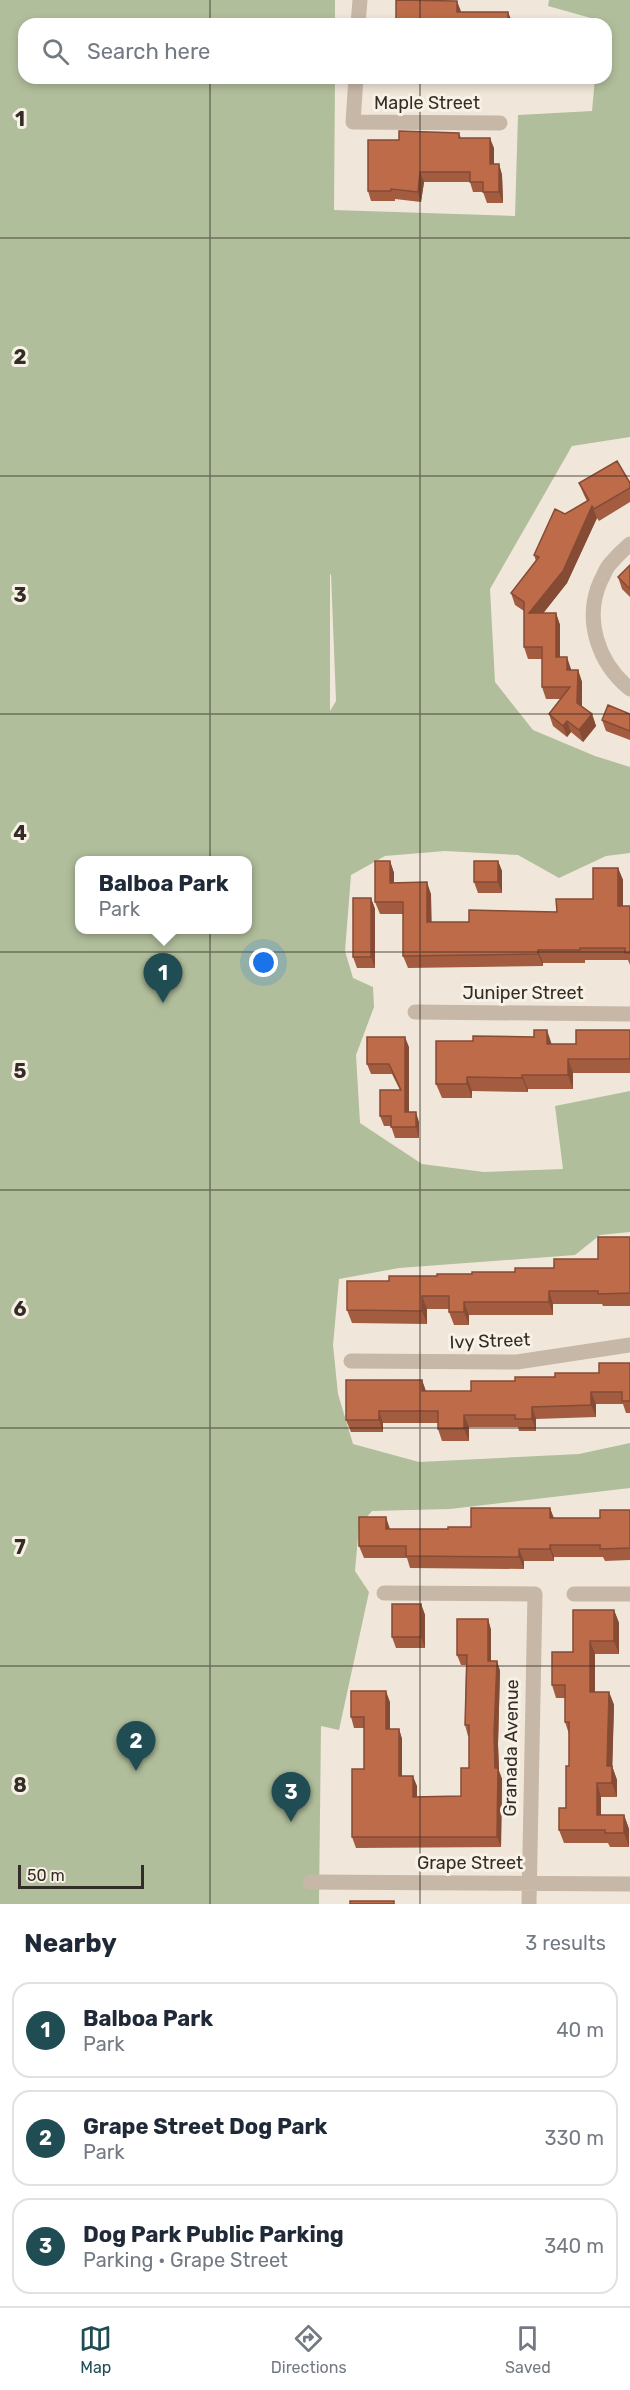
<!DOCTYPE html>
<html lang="en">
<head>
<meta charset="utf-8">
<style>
	:root { --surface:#fff; --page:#f2f2f3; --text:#1f2937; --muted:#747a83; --line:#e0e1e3; --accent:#204d53 }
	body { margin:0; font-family:Rubik,sans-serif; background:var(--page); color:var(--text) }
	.scale { position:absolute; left:18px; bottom:15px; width:126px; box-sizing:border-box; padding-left:6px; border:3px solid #342c27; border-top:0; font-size:16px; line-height:21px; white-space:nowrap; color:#342c27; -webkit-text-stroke:4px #f8f1e6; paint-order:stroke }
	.you { position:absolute; left:264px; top:963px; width:21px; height:21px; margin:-15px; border:4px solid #fff; border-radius:50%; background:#1a73e8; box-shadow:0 0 0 9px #1a73e833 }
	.badge { display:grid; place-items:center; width:39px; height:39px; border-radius:50%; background:var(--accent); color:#fff; font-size:20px; font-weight:700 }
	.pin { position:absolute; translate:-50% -50px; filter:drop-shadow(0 2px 3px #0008) }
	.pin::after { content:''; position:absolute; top:32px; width:21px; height:18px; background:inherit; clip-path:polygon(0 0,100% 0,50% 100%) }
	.popup { position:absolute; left:75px; top:856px; width:177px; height:78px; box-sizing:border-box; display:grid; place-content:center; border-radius:12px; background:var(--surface); filter:drop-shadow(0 2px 4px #0005); font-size:20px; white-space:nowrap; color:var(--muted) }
	.popup b { font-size:22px; color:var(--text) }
	.popup::after { content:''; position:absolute; left:50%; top:100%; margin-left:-12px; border:12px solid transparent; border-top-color:var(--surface) }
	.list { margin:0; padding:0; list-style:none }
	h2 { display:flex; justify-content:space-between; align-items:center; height:78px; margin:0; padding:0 24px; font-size:26px }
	h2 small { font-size:20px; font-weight:400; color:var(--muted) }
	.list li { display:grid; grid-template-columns:39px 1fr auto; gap:18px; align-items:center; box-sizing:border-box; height:96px; margin:0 12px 12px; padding:0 12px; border:2px solid var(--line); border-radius:18px }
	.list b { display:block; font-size:22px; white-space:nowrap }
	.list p { margin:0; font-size:20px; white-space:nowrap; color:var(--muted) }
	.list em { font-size:20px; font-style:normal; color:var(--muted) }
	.icon { flex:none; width:33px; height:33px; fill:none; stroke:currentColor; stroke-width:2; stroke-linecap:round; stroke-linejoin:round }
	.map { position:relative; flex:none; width:630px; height:1904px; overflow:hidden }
	.search { position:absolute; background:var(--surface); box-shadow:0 3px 9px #0003; left:18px; right:18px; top:18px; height:66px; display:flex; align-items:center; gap:15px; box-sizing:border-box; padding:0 21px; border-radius:18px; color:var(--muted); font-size:22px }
	.sheet { height:402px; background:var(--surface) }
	nav { display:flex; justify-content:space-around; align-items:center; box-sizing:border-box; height:84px; border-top:2px solid var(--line); background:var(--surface); font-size:16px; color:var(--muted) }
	nav a { display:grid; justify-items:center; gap:3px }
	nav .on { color:var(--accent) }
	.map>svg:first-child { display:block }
	.green { fill:#b1be9b; fill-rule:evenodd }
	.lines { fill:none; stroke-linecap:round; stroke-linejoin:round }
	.minor { stroke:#c7b7a7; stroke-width:15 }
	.wall { fill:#a35c40 }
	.shaded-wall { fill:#854b34 }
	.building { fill:#be6b4a; stroke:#854b34; stroke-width:1.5 }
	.grid { fill:none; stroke:#342c27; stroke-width:1.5; stroke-opacity:0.55 }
	.labels { text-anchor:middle; stroke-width:6; stroke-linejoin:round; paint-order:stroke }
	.street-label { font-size:18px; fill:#342c27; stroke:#f8f1e6 }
	.grid-label { font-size:20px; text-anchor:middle; font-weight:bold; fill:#342c27; stroke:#f8f1e6; stroke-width:6; stroke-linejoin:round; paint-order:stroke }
</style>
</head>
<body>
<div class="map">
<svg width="630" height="1904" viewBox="0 0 630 1904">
	<rect width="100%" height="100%" fill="#f0e7da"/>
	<path class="green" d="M0 0H335V24H24V78H335L334 210 515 216 518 115 592 111 595 78H606V24H598V20L548 6 549 0H630V437L572 446 490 589 495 682 533 730 595 756 630 767V853L606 856 559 878 518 855 445 851 385 856 351 875 345 951 353 978 373 987 374 1007 356 1055 360 1123 422 1164 484 1172 563 1169 555 1106 630 1091V1232L600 1235 575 1255 399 1268 339 1279 333 1345 338 1394 353 1444 419 1462 579 1454 630 1443V1488L450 1509 372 1511 359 1526 355 1571 369 1592 339 1730 321 1726 319 1904H0ZM331 574 336 701 330 711V575ZM79 860H247V930H79Z"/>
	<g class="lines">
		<path class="minor" d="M358 24 360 0
			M356 78 353 122 500 123
			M630 544C623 550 616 557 610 564 606 568 604 575 601 580 583 619 598 663 630 689
			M415 1012 630 1014
			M351 1361 517 1362 630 1345
			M384 1593 535 1594 529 1904
			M574 1594H630
			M310 1882 630 1884"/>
	</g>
	<path class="wall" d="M391 78H455V81H392Z
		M543 78H554L552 82Z
		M459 133 461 138 494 148V164H499L502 175 503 203H487L483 192H473L470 182H424L421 202 395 199V201H371L368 191 399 140Z
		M579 483H630V502L599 521 597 518 567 583 543 613H556L560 625V657L571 669V670H578L582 682V706L592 714 596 726 583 742 571 732 567 737 553 726 549 714 561 699H546L542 687V659H528L524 647V611L515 605 511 593 536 561 534 555 565 514 587 501 584 495Z
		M630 565V597L622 589 618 577Z
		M630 714V740L606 731 602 720Z
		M390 861 394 873V883L431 894V922H469L557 912 593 899 618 868 623 880V906H630V965L628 960H585V963H543V966L408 968 403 956V914H380L375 902Z
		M498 861 502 871V893H478L474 882Z
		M371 898 375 909V968H357L353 957Z
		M630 1030V1073H573V1089H528V1092L472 1091V1098H442L436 1084 552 1044H576Z
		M409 1047V1112L419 1122V1138H395L391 1126H384L380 1116 400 1090 392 1074H371L367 1064Z
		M630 1237V1306H603L602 1304H553V1315H469V1325H454L449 1312V1309H427V1324L352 1323 347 1310 389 1281 472 1274 515 1272 554 1268 598 1259Z
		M630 1363V1413H626L623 1404H596V1417L536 1419V1431H519L518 1427H469V1441H442L438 1429V1423H383V1432H351L346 1420 422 1380 426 1391H471L515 1381 599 1373Z
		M550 1508 554 1518H600L630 1510V1560L605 1561 603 1557H554V1561H524V1569L410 1568 407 1558H364L359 1546 390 1529H448L471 1527Z
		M421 1604 425 1615V1648H396L392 1637Z
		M614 1610 619 1623V1654H595V1692H609L614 1705 612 1766 617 1780V1797H601V1815H624L629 1829V1847H610L608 1843H564L559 1830 566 1808 569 1766V1734L565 1722V1698H556L552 1685 573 1652Z
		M488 1619 491 1630V1661H497L500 1671 498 1744 499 1771 502 1779 501 1847 356 1848 352 1837 364 1769V1728H354L351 1717 390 1702V1729H399L402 1739V1776L417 1786V1797L461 1796 469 1768V1736H468L465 1725 466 1665H461L457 1655Z"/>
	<path class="shaded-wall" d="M457 1 462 14 457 12Z
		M508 12 513 24H508Z
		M490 138 494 148V175L490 164Z
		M499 164 502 175 503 203 499 192Z
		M420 172 424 182 421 202 418 192Z
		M592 506 597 518 567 583 534 625 529 613Z
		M556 613 560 625V669L556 657Z
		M567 657 571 669V682L567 670Z
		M578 670 582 682V715L577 703Z
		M592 714 596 726 583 742 579 730Z
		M567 721 571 732 567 737 563 726Z
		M390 861 394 873V895L390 883Z
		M498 861 502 871V893L498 882Z
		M618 868 623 880V918L618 906Z
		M427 882 431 894 432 934 427 922Z
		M371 898 375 909V968L371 957Z
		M538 950 543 963V966L538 954Z
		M547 1030 552 1045 547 1044Z
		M405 1037 409 1047V1122L405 1112Z
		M568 1059 573 1073V1089L568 1075Z
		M522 1075 528 1089V1092L522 1078Z
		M467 1077 472 1091V1098L467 1084Z
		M416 1112 419 1122V1138L416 1127Z
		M549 1291 553 1304V1315L549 1302Z
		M422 1296 427 1309V1324L422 1311Z
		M464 1302 469 1315V1325L464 1312Z
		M422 1380 426 1392 422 1391Z
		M591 1392 596 1404V1417L591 1405Z
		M532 1407 536 1419V1431L532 1419Z
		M379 1411 383 1423V1432L379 1420Z
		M464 1415 469 1427V1441L464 1429Z
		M550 1508 554 1520 550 1518Z
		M386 1517 390 1529H386Z
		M550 1545 554 1557V1561L550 1549Z
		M519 1549 524 1561V1569L519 1557Z
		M421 1604 425 1615V1648L421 1637Z
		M614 1610 619 1623V1654L614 1641Z
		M488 1619 491 1630V1671L488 1661Z
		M590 1641 595 1654V1705L590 1692Z
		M497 1661 500 1671 498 1744 499 1771 502 1779 501 1847 497 1837 495 1768 494 1734Z
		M386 1691 390 1702V1739L386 1729Z
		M609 1692 614 1705 612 1780 607 1766Z
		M399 1729 402 1739V1786L399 1776Z
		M612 1766 617 1780V1797L612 1783Z
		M413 1776 417 1786V1807L413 1797Z
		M597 1783 601 1797V1829L597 1815Z
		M624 1815 629 1829V1847L624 1833Z"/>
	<path class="building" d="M396 0 457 1V12H508V24H396Z
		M532 19 543 24H529Z
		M399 131 459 133V138H490V164H499V192H483V182H470V172H420L418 192 391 189V191H368V140H399Z
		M617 461 630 483V488L594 509 592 506 563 571 529 613H556V657H567V670H578L577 703 592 714 579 730 567 721 563 726 549 714 570 687H542V647H524V602L511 593 539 557 534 555 555 509 565 514 589 500 579 483Z
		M630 565V589L618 577Z
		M608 705 630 714V731L602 720Z
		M375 861H390V883L427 882V922H469V910L557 912 556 899H593V868H618V906H630V953H625V948H580V950H538V954L403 956V902H375Z
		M474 861H498V882H474Z
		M353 898H371V957H353Z
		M534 1030H547V1044H576V1030H630V1059H568V1075H522V1078L467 1077V1084H436V1041H473V1036L534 1037Z
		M367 1037H405V1112H416V1127H391V1116H380V1090H401L389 1064H367Z
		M598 1237H630V1293L598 1294V1291H549V1302H464V1312H449V1296H422V1311L347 1310V1281H389V1276H437V1274H472V1272H515V1268H554V1259H598Z
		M599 1363H630V1401H622V1392H591V1405L532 1407V1419H515V1415H464V1429H438V1411H379V1420H346V1380H422V1391H471V1381H515V1377H555V1373H599Z
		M471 1508H550V1518H600V1510H630V1548L600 1549V1545H550V1549H519V1557L406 1556V1546H359V1517H386V1529H448V1527H471Z
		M392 1604H421V1637H392Z
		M573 1610H614V1641H590V1692H609L607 1766H612V1783H597V1815H624V1833H605V1830H559V1808H566V1766H569V1722H565V1685H552V1652H573Z
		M457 1619H488V1661H497L494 1734 495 1768H498L497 1837H352V1769H364V1717H351V1691H386V1729H399V1776H413V1797L461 1796V1768H469V1725H465L467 1655H457Z
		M350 1901H394V1904H350Z"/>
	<path class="grid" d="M210 0V24M420 0V24M210 78V1904M420 78V1904M0 238H630M0 476H630M0 714H630M0 952H630M0 1190H630M0 1428H630M0 1666H630"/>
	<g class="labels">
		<g class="street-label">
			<text x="427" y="109">Maple Street</text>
			<text x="523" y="999">Juniper Street</text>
			<text transform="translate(490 1341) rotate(-2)" y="6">Ivy Street</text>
			<text transform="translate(511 1748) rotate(-89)" y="6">Granada Avenue</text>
			<text x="470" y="1869">Grape Street</text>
		</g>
	</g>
	<g class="grid-label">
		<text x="20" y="126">1</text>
		<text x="20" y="364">2</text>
		<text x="20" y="602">3</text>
		<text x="20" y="840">4</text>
		<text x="20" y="1078">5</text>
		<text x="20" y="1316">6</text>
		<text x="20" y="1554">7</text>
		<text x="20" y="1792">8</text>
	</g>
</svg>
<div class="scale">50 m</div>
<div class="you"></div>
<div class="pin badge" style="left:163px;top:1003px">1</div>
<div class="popup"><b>Balboa Park</b>Park</div>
<div class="pin badge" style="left:136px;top:1771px">2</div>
<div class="pin badge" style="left:291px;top:1822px">3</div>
<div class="search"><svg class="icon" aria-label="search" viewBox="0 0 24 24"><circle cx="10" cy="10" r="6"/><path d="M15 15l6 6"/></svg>Search here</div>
</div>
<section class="sheet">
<h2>Nearby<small>3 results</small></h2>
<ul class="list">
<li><span class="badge">1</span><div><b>Balboa Park</b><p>Park</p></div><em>40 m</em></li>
<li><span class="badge">2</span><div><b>Grape Street Dog Park</b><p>Park</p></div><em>330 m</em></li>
<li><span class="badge">3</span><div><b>Dog Park Public Parking</b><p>Parking · Grape Street</p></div><em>340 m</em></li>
</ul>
</section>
<nav>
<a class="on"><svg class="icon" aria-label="map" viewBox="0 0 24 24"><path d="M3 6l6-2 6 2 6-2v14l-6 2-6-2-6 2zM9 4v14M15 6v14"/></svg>Map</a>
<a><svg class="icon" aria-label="directions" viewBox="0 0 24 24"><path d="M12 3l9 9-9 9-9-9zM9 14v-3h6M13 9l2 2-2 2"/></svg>Directions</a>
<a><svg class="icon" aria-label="saved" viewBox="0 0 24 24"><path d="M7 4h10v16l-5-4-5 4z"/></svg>Saved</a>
</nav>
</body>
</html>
